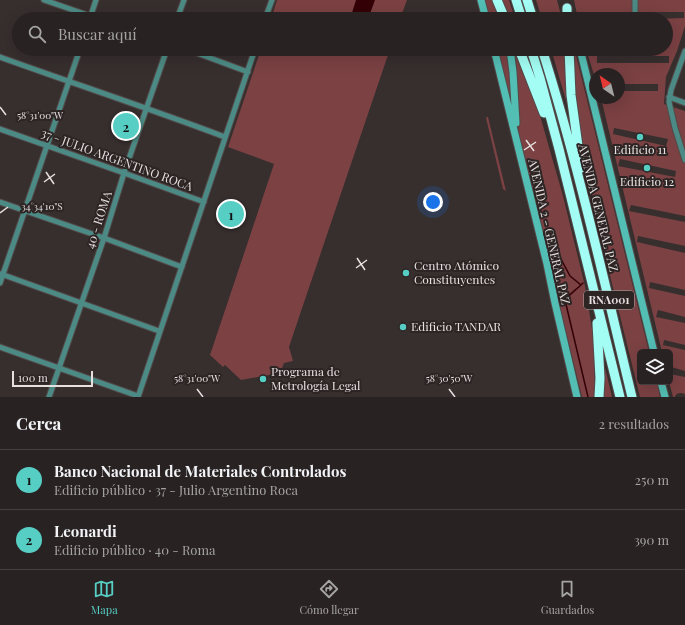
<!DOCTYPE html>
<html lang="es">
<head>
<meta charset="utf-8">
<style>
	:root { --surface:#292222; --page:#352f2f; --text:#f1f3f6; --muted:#a5a4a5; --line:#453f40; --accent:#56cec4 }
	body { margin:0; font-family:"Playfair Display",serif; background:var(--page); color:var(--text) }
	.controls { position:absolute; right:12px; bottom:12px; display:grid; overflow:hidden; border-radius:6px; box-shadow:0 4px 16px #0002 }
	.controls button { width:36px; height:36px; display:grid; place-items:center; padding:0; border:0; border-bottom:1px solid var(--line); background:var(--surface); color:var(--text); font:20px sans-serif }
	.compass { position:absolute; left:589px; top:68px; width:36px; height:36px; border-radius:50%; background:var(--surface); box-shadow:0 4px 16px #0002; rotate:325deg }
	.scale { position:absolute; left:12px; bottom:10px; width:81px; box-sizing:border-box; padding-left:4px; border:2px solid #e6e0e0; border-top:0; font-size:11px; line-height:14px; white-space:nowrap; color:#e6e0e0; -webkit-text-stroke:3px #2d2424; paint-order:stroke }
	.you { position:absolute; left:433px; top:202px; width:14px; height:14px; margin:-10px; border:3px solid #fff; border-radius:50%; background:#1a73e8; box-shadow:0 0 0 6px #1a73e833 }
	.badge { display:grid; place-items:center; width:26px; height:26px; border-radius:50%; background:var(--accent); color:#111; font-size:13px; font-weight:700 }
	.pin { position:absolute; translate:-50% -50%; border:2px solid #fff; box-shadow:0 1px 4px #0006 }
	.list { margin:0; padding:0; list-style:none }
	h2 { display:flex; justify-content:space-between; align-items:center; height:52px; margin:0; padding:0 16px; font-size:17px }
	h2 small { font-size:13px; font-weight:400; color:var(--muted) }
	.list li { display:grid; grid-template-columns:26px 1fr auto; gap:12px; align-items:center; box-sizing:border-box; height:60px; padding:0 16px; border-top:1px solid var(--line) }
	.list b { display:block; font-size:15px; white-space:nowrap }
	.list p { margin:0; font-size:13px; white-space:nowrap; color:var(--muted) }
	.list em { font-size:13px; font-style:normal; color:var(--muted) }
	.icon { flex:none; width:22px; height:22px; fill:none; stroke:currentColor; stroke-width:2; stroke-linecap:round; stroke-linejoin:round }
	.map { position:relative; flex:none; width:685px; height:397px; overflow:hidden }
	.search { position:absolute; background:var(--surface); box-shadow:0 4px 16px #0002; left:12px; right:12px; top:12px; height:44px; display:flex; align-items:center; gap:10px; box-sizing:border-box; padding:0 14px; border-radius:22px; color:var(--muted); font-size:15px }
	.sheet { height:172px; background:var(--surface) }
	nav { display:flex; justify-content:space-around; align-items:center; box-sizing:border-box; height:56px; border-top:1px solid var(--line); background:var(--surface); font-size:11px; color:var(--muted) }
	nav a { display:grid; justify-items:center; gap:2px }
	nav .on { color:var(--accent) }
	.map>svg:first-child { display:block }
	.green { fill:#7b4143; fill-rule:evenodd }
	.water { fill:#330006 }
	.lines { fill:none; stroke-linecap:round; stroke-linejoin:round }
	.stream { stroke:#330006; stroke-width:1.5 }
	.street-casing { stroke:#534a4a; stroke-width:7 }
	.secondary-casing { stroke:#534a4a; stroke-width:9 }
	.highway-casing { stroke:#534a4a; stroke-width:11 }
	.street { stroke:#4c8b85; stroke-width:5 }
	.secondary { stroke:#53beb4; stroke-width:7 }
	.highway { stroke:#a3fdf4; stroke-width:9 }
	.ticks { fill:none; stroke:#e6e0e0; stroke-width:1.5 }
	.poi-dot { fill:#56cec4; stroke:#2d2424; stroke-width:1.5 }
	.labels { text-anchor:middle; stroke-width:4; stroke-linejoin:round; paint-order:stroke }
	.shield { fill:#2d2424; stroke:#aea8a8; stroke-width:1 }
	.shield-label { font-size:11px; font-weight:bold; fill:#e6e0e0 }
	.poi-label { font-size:12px; fill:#e6e0e0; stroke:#2d2424; text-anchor:start }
	.street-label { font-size:12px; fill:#e6e0e0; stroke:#2d2424 }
	.ticks-label { font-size:10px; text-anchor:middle; fill:#e6e0e0; stroke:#2d2424; stroke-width:4; stroke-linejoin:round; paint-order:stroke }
</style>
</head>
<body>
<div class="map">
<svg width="685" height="397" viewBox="0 0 685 397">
	<rect width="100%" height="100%" fill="#372e2e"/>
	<path class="green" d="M277 0H407L400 19H271Z
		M484 0H494L501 19H489Z
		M498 0H509L515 19H509Z
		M536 0H557L562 19H542Z
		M574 0H685V26L677 51 666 77 664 104 685 111V216L631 205 629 211 685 222V246L638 236 637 242 685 253V290L650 282 649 288 685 296V317L658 310 656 317 685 323V345L664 340 663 345 685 350V371L671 367 670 369V352H662L601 98H619V91H658V84H619V74H595V78L586 49H666V19H651L684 18V12H641V19H594L628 18V12L584 13 583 19H578ZM597 56H669V63H597ZM614 128 668 139 666 146 613 134ZM620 159 676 171 675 177 618 166Z
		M261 49H390L295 329 289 347 293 361 284 363 280 373 241 380 225 365 223 367 210 355 274 164 228 147Z
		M496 49H507L512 87V96L509 97Z
		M513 49H516L536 102 541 119 563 196 585 286 594 341 595 397H582L519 140Z
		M551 49H566L569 103 567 104Z
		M575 51 649 352H640V382H657L660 397H640L598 227 590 184 578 117 575 88 574 52Z
		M487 117H488L506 191 503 189 486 118Z
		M604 363 612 397H603Z
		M670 374 685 377V394C681 393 678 392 675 396V397H673L669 382H670Z"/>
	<path class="water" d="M356 0H375L368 19H358L351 16Z"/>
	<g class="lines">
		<path class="stream" d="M561 259 570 276 581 285
			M583 283C577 289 570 294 565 300L588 397"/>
		<defs>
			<path id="street" d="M44 0 99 19
				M90 18 96 0
				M177 19 184 0
				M265 19 272 0
				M635 19V0
				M186 49 248 72
				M685 51 671 90 669 102 675 128 685 160
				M0 57C75 84 151 109 225 137
				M669 97 685 103
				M0 129 124 173 204 202
				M0 202 104 238 182 267
				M1 274 159 331
				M0 283 80 49
				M0 347 138 396
				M49 397 104 238 124 173 167 49
				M138 397 255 49"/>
			<path id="secondary" d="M481 0 486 19
				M494 49 547 264 555 303 577 397
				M510 49 513 72 516 123
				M580 49 654 352
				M661 382 665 397"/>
			<path id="highway" d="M497 0 505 19
				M516 0 522 19
				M527 0 533 19
				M567 8V19
				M519 49 544 113
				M531 49 540 78 559 149 620 397
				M542 49C578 163 604 281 632 397
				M569 49 571 95 581 168
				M597 323 600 378 599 397"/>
		</defs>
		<use href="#street" class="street-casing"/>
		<use href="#secondary" class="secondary-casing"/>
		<use href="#highway" class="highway-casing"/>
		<use href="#street" class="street"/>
		<use href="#secondary" class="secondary"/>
		<use href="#highway" class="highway"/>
	</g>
	<path class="ticks" d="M0 107 6 115M526 140 534 151M524 150 536 142M46 172 54 184M44 182 55 174M0 213 8 207M357 258 365 270M356 268 367 260M197 389 203 397M449 389 455 397"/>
	<g class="poi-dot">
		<circle cx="640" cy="137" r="4"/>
		<circle cx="647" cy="168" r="4"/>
		<circle cx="406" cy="273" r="4"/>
		<circle cx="403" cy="327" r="4"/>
		<circle cx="263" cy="379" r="4"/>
	</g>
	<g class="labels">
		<rect class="shield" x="584" y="291" width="50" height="18" rx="3"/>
		<g class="shield-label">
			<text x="609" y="304">RNA001</text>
		</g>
		<g class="poi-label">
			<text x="640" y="154" text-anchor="middle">Edificio 11</text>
			<text x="647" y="186" text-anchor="middle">Edificio 12</text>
			<text x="414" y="270">Centro Atómico<tspan x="414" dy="14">Constituyentes</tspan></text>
			<text x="411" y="331">Edificio TANDAR</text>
			<text x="271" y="376">Programa de<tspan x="271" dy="14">Metrología Legal</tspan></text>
		</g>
		<g class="street-label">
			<text transform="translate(117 160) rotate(20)" y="4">37 - JULIO ARGENTINO ROCA</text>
			<text transform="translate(598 208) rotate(76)" y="4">AVENIDA GENERAL PAZ</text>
			<text transform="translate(99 220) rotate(-72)" y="4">40 - ROMA</text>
			<text transform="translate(549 232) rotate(77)" y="4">AVENIDA 2 - GENERAL PAZ</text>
		</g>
	</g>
	<g class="ticks-label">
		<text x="40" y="119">58°31'00"W</text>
		<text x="42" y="210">34°34'10"S</text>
		<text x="197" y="382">58°31'00"W</text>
		<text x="449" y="382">58°30'50"W</text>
	</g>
</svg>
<div class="controls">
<button><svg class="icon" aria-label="layers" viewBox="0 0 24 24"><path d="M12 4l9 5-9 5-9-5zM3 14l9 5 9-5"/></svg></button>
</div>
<svg class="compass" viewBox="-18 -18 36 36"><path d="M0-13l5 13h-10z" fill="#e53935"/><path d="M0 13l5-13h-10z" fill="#a5a4a5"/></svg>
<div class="scale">100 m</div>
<div class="you"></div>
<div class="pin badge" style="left:231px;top:214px">1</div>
<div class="pin badge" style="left:126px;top:126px">2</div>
<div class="search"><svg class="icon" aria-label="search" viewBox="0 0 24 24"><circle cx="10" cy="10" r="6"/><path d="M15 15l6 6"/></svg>Buscar aquí</div>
</div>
<section class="sheet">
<h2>Cerca<small>2 resultados</small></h2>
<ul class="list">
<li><span class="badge">1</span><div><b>Banco Nacional de Materiales Controlados</b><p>Edificio público · 37 - Julio Argentino Roca</p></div><em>250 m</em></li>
<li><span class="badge">2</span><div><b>Leonardi</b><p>Edificio público · 40 - Roma</p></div><em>390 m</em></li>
</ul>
</section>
<nav>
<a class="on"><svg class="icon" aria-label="map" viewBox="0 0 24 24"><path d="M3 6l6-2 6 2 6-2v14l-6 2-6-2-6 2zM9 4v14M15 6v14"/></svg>Mapa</a>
<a><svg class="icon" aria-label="directions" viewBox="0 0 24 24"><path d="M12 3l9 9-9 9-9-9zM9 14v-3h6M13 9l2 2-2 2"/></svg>Cómo llegar</a>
<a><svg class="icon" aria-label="saved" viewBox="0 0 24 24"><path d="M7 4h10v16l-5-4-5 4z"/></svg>Guardados</a>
</nav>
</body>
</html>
